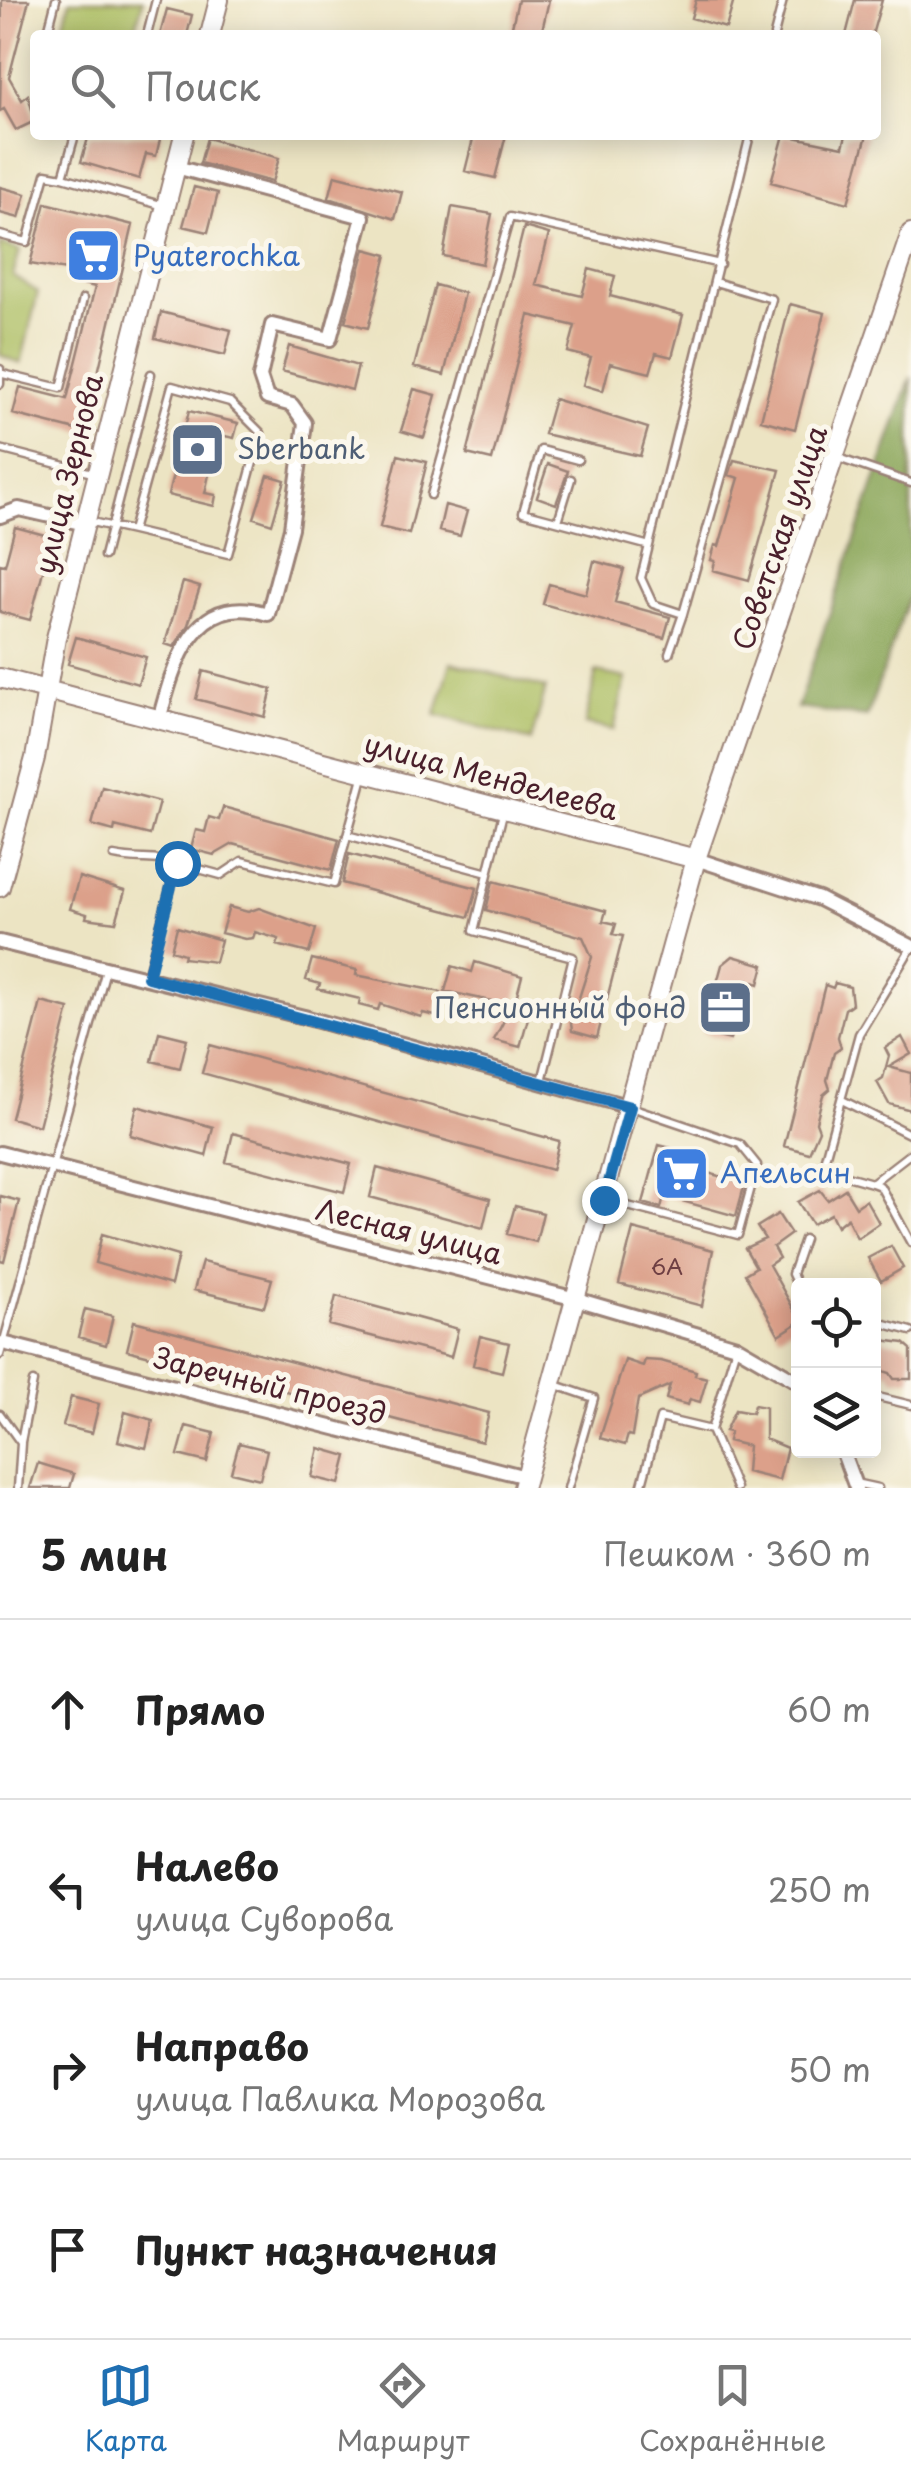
<!DOCTYPE html>
<html lang="ru">
<head>
<meta charset="utf-8">
<style>
	:root { --surface:#fff; --page:#f2f2f2; --text:#222; --muted:#767676; --line:#e0e0e0; --accent:#1f6fb2 }
	body { margin:0; font-family:"Playpen Sans",sans-serif; background:var(--page); color:var(--text) }
	.controls { position:absolute; right:30px; bottom:30px; display:grid; overflow:hidden; border-radius:10px; box-shadow:0 5px 25px #0003 }
	.controls button { width:90px; height:90px; display:grid; place-items:center; padding:0; border:0; border-bottom:2px solid var(--line); background:var(--surface); color:var(--text); font:50px sans-serif }
	.stop { position:absolute; width:30px; height:30px; margin:-22px; border:8px solid #1f6fb2; border-radius:50%; background:#fff }
	.stop.end { background:#1f6fb2; border-color:#fff; box-shadow:0 2px 10px #0008 }
	.list { margin:0; padding:0; list-style:none }
	h2 { display:flex; justify-content:space-between; align-items:center; height:130px; margin:0; padding:0 40px; font-size:42px }
	h2 small { font-size:32px; font-weight:400; color:var(--muted) }
	.list li { display:grid; grid-template-columns:65px 1fr auto; gap:30px; align-items:center; box-sizing:border-box; height:180px; padding:0 40px; border-top:2px solid var(--line) }
	.list b { display:block; font-size:38px; white-space:nowrap }
	.list p { margin:0; font-size:32px; white-space:nowrap; color:var(--muted) }
	.list em { font-size:32px; font-style:normal; color:var(--muted) }
	.icon { flex:none; width:55px; height:55px; fill:none; stroke:currentColor; stroke-width:2; stroke-linecap:round; stroke-linejoin:round }
	.map { position:relative; flex:none; width:911px; height:1488px; overflow:hidden }
	.search { position:absolute; background:var(--surface); box-shadow:0 5px 25px #0003; left:30px; right:30px; top:30px; height:110px; display:flex; align-items:center; gap:25px; box-sizing:border-box; padding:0 35px; border-radius:10px; color:var(--muted); font-size:38px }
	.sheet { height:850px; background:var(--surface) }
	nav { display:flex; justify-content:space-around; align-items:center; box-sizing:border-box; height:140px; border-top:2px solid var(--line); background:var(--surface); font-size:28px; color:var(--muted) }
	nav a { display:grid; justify-items:center; gap:5px }
	nav .on { color:var(--accent) }
	.map>svg:first-child { display:block }
	.green { fill:#abbd61; stroke:#7a6e46; stroke-width:2.5 }
	.forest { fill:#88a457; stroke:#696241; stroke-width:2.5 }
	.building { fill:#dca08a }
	.lines { fill:none; stroke-linecap:round; stroke-linejoin:round }
	.lane-casing { stroke:#9b8277; stroke-width:11 }
	.street-casing { stroke:#9b8277; stroke-width:18 }
	.secondary-casing { stroke:#9b8277; stroke-width:22 }
	.lane { stroke:#fff; stroke-width:6 }
	.street { stroke:#fff; stroke-width:12 }
	.secondary { stroke:#fff; stroke-width:18 }
	.route { stroke:#1f6fb2; stroke-width:12 }
	.labels { text-anchor:middle; stroke-width:10; stroke-linejoin:round; paint-order:stroke }
	.number-label { font-size:22px; fill:#6e3f43 }
	.shop-label { font-size:28px; fill:#366cbe; stroke:#fbf7ec; text-anchor:start }
	.service-label { font-size:28px; fill:#4e5e75; stroke:#fbf7ec; text-anchor:start }
	.street-label { font-size:28px; fill:#4a1f2b; stroke:#fbf7ec }
</style>
</head>
<body>
<div class="map">
<svg width="911" height="1488" viewBox="0 0 911 1488">
	<rect width="100%" height="100%" fill="#fbf7ec"/>
	<filter id="ink" filterUnits="userSpaceOnUse"><feTurbulence type="fractalNoise" baseFrequency=".01" numOctaves="2"/><feDisplacementMap in="SourceGraphic" scale="20" xChannelSelector="R" yChannelSelector="G"/><feConvolveMatrix kernelMatrix="1 2 1 2 8 2 1 2 1" color-interpolation-filters="sRGB"/></filter>
	<filter id="wash" filterUnits="userSpaceOnUse"><feTurbulence type="fractalNoise" baseFrequency=".0048" numOctaves="4" result="noise"/><feDisplacementMap in="SourceGraphic" scale="40" xChannelSelector="R" yChannelSelector="G"/><feGaussianBlur stdDeviation="2.25" result="paint"/><feColorMatrix in="noise" values="0 0 0 0 0 0 0 0 0 0 0 0 0 0 0 0 0 1.4 0 .05"/><feComposite in="paint" operator="in"/></filter>
	<g filter="url(#wash)">
		<rect width="100%" height="100%" fill="#ece4c3"/>
		<path class="green" d="M70 0H143L134 35H61Z
			M0 244 20 250 13 276 38 292 21 364 0 355Z
			M451 662 546 688 531 741 436 715Z
			M596 672 626 678 614 730 585 724Z"/>
		<path class="forest" d="M911 377V591L867 717 797 708Z"/>
		<g id="blocks">
			<path class="building" d="M2 0H29L9 77 22 100 28 95 35 121 16 130 4 109 0 111Z
				M518 0H549L541 35H510Z
				M696 0H734L726 28 691 18Z
				M855 0H882L872 35H846Z
				M167 9 192 15 187 35H160Z
				M89 135H161L156 156 146 154 139 179 81 162Z
				M474 135H506L495 178 465 171Z
				M784 135 843 147 846 135H867L848 203 771 182Z
				M207 138 279 158 272 182 200 163Z
				M335 175 402 192 395 219 329 198Z
				M0 187 26 194 19 218 0 213Z
				M194 187 218 193 208 232 183 226Z
				M46 203 133 225 84 432 13 414 20 387 67 399 95 287 76 282 79 272 30 264Z
				M452 207 492 214 482 264 443 256Z
				M524 227 549 234 536 285 582 296 589 269 615 276 610 296 683 315 672 357 656 353 650 373 610 363 603 391 583 385 591 358 568 352 575 326 529 315 492 460 467 454Z
				M365 249 387 255 368 328 345 322Z
				M435 285 464 293 444 375 414 367Z
				M790 304 825 313 795 429 761 420Z
				M161 312 231 330 225 355 155 338Z
				M289 346 358 366 352 390 282 371Z
				M414 389 436 395 424 438 401 431Z
				M554 399 648 428 640 456 544 434Z
				M189 411 238 423 234 438 220 435 214 460 221 462 219 472 210 470 205 493 216 495 214 506 168 495Z
				M398 455 427 462 409 534 380 527Z
				M734 460 780 470 749 580 713 570 715 561 711 560 715 545 719 546 739 478 729 475Z
				M548 464 568 471 556 504 537 497Z
				M268 475 285 480 272 524 254 518Z
				M445 505 467 511 460 536 439 531Z
				M15 527 52 537 30 620 0 612V564L5 565Z
				M594 561 624 569 615 602 670 617 664 638 543 604 549 584 586 594Z
				M183 582 200 587 188 625 174 647 165 644Z
				M76 637 146 657 138 684 68 664Z
				M203 671 272 689 265 717 196 699Z
				M102 787 159 802 150 835 115 826 114 831 92 825Z
				M223 807 339 839 331 870 233 844 214 855 191 849 196 830 205 832 209 817 219 820Z
				M349 854 477 888 469 917 342 883Z
				M79 877 125 891 116 922 86 918 87 914 70 909Z
				M493 881 606 911 603 921 616 924 613 934 623 936 597 1038 572 1031 571 1023 592 957 583 937 486 910Z
				M229 907 248 912 259 908 316 929 309 953 277 945 279 939 255 932 253 938 245 939 221 933Z
				M177 927 221 940 215 962 183 958 184 954 171 950Z
				M733 956 764 965 759 984 747 980 730 1040 703 1033 722 965Z
				M312 959 357 970 356 975 441 992 435 1016 423 1013 421 1017 380 1004 378 1010 359 1005 360 999 318 989 320 984 306 980Z
				M475 962 522 976 514 1006 445 991 452 966 472 972Z
				M835 983 850 987 852 1004 845 1009 838 1037 841 1048 834 1053 827 1080 830 1089 823 1095 816 1122 819 1130 809 1153 784 1146 825 985 833 988Z
				M41 1002 69 1009 39 1126 11 1118Z
				M508 1013 528 1018 520 1047 494 1040Z
				M159 1032 187 1039 180 1068 152 1061Z
				M902 1037 911 1054 889 1067 911 1073V1110L889 1104 877 1082 883 1078 889 1056 885 1048Z
				M210 1045 559 1141 552 1170 202 1073Z
				M137 1106 213 1127 206 1156 130 1135Z
				M233 1133 351 1164 344 1192 226 1162Z
				M659 1145 678 1150 674 1164 745 1183 736 1216 664 1196 661 1208 643 1203Z
				M377 1168 490 1199 483 1228 370 1197Z
				M845 1189 856 1207 866 1200 879 1223 857 1238 847 1218 837 1226 831 1214 812 1224 798 1202 820 1190 828 1200Z
				M0 1196 19 1201 4 1261 0 1260Z
				M515 1206 543 1213 536 1242 507 1234Z
				M778 1214 791 1234 773 1247 779 1258 769 1265 798 1317V1323L779 1335 745 1274 756 1267 745 1248 765 1239 757 1227Z
				M633 1229 713 1250 702 1306 619 1284Z
				M102 1234 178 1256 171 1285 95 1263Z
				M891 1246 903 1268 881 1281 868 1258Z
				M202 1262 272 1279 264 1307 194 1290Z
				M336 1296 458 1329 451 1357 329 1325Z
				M85 1309 113 1316 106 1345 78 1337Z
				M134 1321 489 1413 482 1442 127 1350Z
				M480 1336 509 1343 502 1372 473 1365Z
				M874 1339 904 1343 911 1349V1379H894L890 1373 874 1368Z
				M625 1360 643 1366 645 1360 661 1361 696 1371 695 1375 707 1378 700 1402 690 1399 688 1405 666 1399 670 1385 638 1399 632 1436 628 1435 625 1445 600 1438Z
				M71 1397 99 1404 92 1433 63 1426Z
				M754 1405 765 1407V1439L787 1448 779 1480 746 1472 748 1446 728 1441 730 1432 725 1431 735 1410 752 1413Z
				M125 1412 153 1420 146 1448 118 1441Z
				M186 1426 214 1433 207 1462 178 1455Z
				M239 1443 267 1450 260 1479 231 1472Z
				M319 1448 347 1456 340 1484 312 1477Z
				M38 1463 74 1474 70 1488H30Z"/>
		</g>
	</g>
	<g filter="url(#ink)">
		<use href="#blocks" fill-opacity="0" stroke="#9b8277" stroke-width="2.5"/>
		<g class="lines">
			<defs>
				<path id="lane" d="M47 35 56 0
					M147 35 156 0
					M774 35 783 0
					M75 135 63 177 164 206
					M0 235 27 242 46 174 63 177
					M0 369V384
					M3 374 61 388 83 299
					M0 449 96 474
					M838 458 911 483
					M578 460 541 450 523 512 646 545
					M431 495 510 217 720 264
					M87 521 132 531 172 386 230 402 261 433 228 554 132 531
					M558 521 571 479
					M104 556 151 374
					M683 614 772 299 715 282
					M669 654 683 614 653 604 641 578 750 135
					M503 813 474 931 573 957 542 1081
					M347 835 488 873
					M114 856C137 861 154 857 177 863
					M911 948 859 1034 822 1169 872 1183 911 1153
					M147 977 177 863 221 875 242 861 334 884 363 777
					M842 1100 911 1135
					M872 1183 880 1186 911 1243
					M605 1200 738 1235 757 1165 740 1144 631 1107
					M798 1287 792 1274 804 1239
					M874 1321 911 1331
					M736 1347 711 1430 736 1488
					M0 1355 107 966
					M553 1384 594 1398 568 1488
					M874 1396 911 1405
					M0 1414 21 1443 18 1488
					M21 1442 33 1382
					M855 1483 878 1488
					M641 1488 660 1418 711 1430"/>
				<path id="street" d="M0 516 19 509 85 524
					M159 720C174 664 193 590 268 614L291 528 305 423 292 405 267 398 260 377 272 325 330 339 363 217 176 167
					M696 859 819 899 911 946
					M0 942 304 1017 630 1107
					M0 1153 576 1299 736 1346 798 1382
					M3 1343 526 1477
					M842 1450 856 1488"/>
				<path id="secondary" d="M210 35 219 0
					M0 678 696 859
					M0 887 35 758 56 638 184 135
					M523 1488 696 859 911 233"/>
			</defs>
			<use href="#lane" class="lane-casing"/>
			<use href="#street" class="street-casing"/>
			<use href="#secondary" class="secondary-casing"/>
			<use href="#lane" class="lane"/>
			<use href="#street" class="street"/>
			<use href="#secondary" class="secondary"/>
		</g>
	</g>
	<g class="lines" filter="url(#ink)">
		<path class="route" d="M177 863 148 977 630 1107 604 1200"/>
	</g>
	<defs>
		<symbol id="supermarket-square" viewBox="-11 -11 22 22"><rect x="-9" y="-9" width="18" height="18" rx="4" fill="#3f7fe0" stroke="#fbf7ec"/><path d="M-6-5.5h2.5l.6 2H6L4.5 2H-2.5L-4.4-4H-6ZM-1.5 3.2a1.3 1.3 0 1 0 .1 0ZM3 3.2a1.3 1.3 0 1 0 .1 0Z" fill="#fff"/></symbol>
		<symbol id="bank-square" viewBox="-11 -11 22 22"><rect x="-9" y="-9" width="18" height="18" rx="4" fill="#5c6f8a" stroke="#fbf7ec"/><path d="M-6-4H6V4H-6ZM0-2.3a2.3 2.3 0 1 0 0 4.6a2.3 2.3 0 1 0 0-4.6Z" fill="#fff"/></symbol>
		<symbol id="office-square" viewBox="-11 -11 22 22"><rect x="-9" y="-9" width="18" height="18" rx="4" fill="#5c6f8a" stroke="#fbf7ec"/><path d="M-6-3h4V-5.5h4V-3h4V5H-6ZM-1-4.5V-3h2v-1.5ZM-6 0V1H6V0Z" fill="#fff"/></symbol>
	</defs>
	<g fill-rule="evenodd">
		<use href="#supermarket-square" x="62" y="224" width="63" height="63"/>
		<use href="#bank-square" x="166" y="418" width="63" height="63"/>
		<use href="#office-square" x="694" y="976" width="63" height="63"/>
		<use href="#supermarket-square" x="650" y="1142" width="63" height="63"/>
	</g>
	<g class="labels">
		<g class="number-label">
			<text x="667" y="1275">6А</text>
		</g>
		<g class="shop-label">
			<text x="133" y="266">Pyaterochka</text>
			<text x="720" y="1183">Апельсин</text>
		</g>
		<g class="service-label">
			<text x="237" y="459">Sberbank</text>
			<text x="686" y="1018" text-anchor="end">Пенсионный фонд</text>
		</g>
		<g class="street-label">
			<text transform="translate(69 474) rotate(-76)" y="10">улица Зернова</text>
			<text transform="translate(780 538) rotate(-71)" y="10">Советская улица</text>
			<text transform="translate(491 777) rotate(15)" y="10">улица Менделеева</text>
			<text transform="translate(409 1232) rotate(14)" y="10">Лесная улица</text>
			<text transform="translate(270 1386) rotate(14)" y="10">Заречный проезд</text>
		</g>
	</g>
</svg>
<div class="controls">
<button><svg class="icon" aria-label="locate" viewBox="0 0 24 24"><circle cx="12" cy="12" r="6"/><path d="M12 2v4M12 18v4M2 12h4M18 12h4"/></svg></button>
<button><svg class="icon" aria-label="layers" viewBox="0 0 24 24"><path d="M12 4l9 5-9 5-9-5zM3 14l9 5 9-5"/></svg></button>
</div>
<div class="stop" style="left:177px;top:863px"></div>
<div class="stop end" style="left:604px;top:1200px"></div>
<div class="search"><svg class="icon" aria-label="search" viewBox="0 0 24 24"><circle cx="10" cy="10" r="6"/><path d="M15 15l6 6"/></svg>Поиск</div>
</div>
<section class="sheet">
<h2>5 мин<small>Пешком · 360 m</small></h2>
<ul class="list">
<li><svg class="icon" aria-label="ahead" viewBox="0 0 24 24"><path d="M12 20V5M6 11l6-6 6 6"/></svg><div><b>Прямо</b></div><em>60 m</em></li>
<li><svg class="icon" aria-label="left" viewBox="0 0 24 24"><path d="M17 20v-9H6M10 6l-5 5 5 5"/></svg><div><b>Налево</b><p>улица Суворова</p></div><em>250 m</em></li>
<li><svg class="icon" aria-label="right" viewBox="0 0 24 24"><path d="M7 20v-9h11M14 6l5 5-5 5"/></svg><div><b>Направо</b><p>улица Павлика Морозова</p></div><em>50 m</em></li>
<li><svg class="icon" aria-label="arrive" viewBox="0 0 24 24"><path d="M6 21V4h12l-3 4 3 4H6"/></svg><div><b>Пункт назначения</b></div></li>
</ul>
</section>
<nav>
<a class="on"><svg class="icon" aria-label="map" viewBox="0 0 24 24"><path d="M3 6l6-2 6 2 6-2v14l-6 2-6-2-6 2zM9 4v14M15 6v14"/></svg>Карта</a>
<a><svg class="icon" aria-label="directions" viewBox="0 0 24 24"><path d="M12 3l9 9-9 9-9-9zM9 14v-3h6M13 9l2 2-2 2"/></svg>Маршрут</a>
<a><svg class="icon" aria-label="saved" viewBox="0 0 24 24"><path d="M7 4h10v16l-5-4-5 4z"/></svg>Сохранённые</a>
</nav>
</body>
</html>
